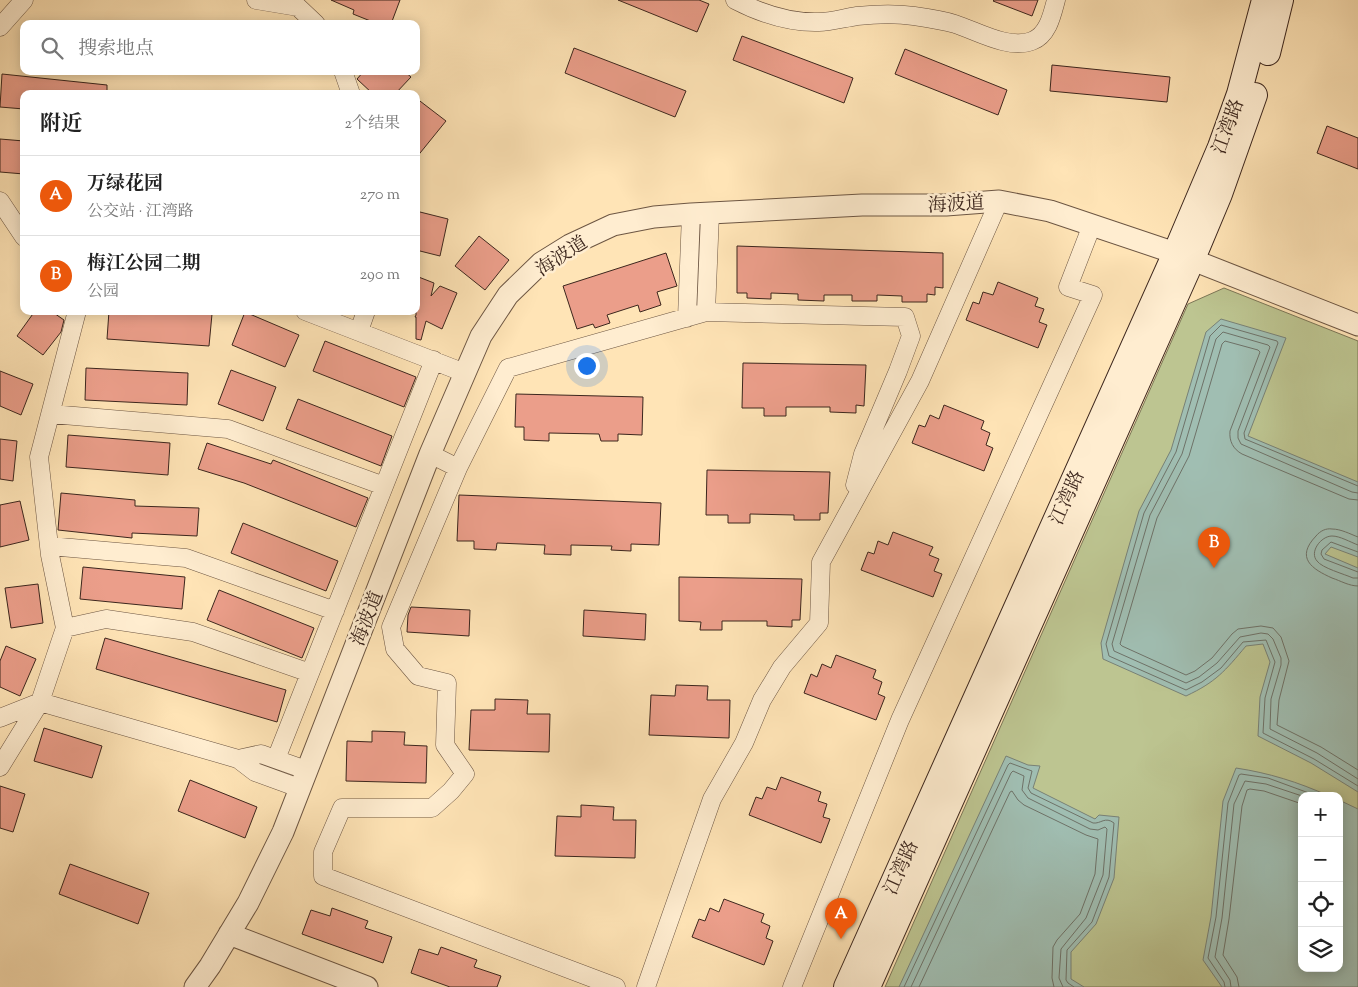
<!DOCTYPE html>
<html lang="zh">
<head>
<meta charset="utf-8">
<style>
	:root { --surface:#fff; --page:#f2f2f2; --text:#222; --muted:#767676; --line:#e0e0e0; --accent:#ea580c }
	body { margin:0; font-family:"Sorts Mill Goudy","Noto Serif SC",serif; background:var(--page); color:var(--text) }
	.controls { position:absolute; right:15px; bottom:15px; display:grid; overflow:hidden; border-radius:10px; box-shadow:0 2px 12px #0003 }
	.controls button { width:45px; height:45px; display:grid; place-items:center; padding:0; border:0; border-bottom:1px solid var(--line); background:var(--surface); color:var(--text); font:25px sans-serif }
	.you { position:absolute; left:586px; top:365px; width:18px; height:18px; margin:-12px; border:4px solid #fff; border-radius:50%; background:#1a73e8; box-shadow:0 0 0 8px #1a73e833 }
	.badge { display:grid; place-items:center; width:32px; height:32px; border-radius:50%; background:var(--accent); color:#fff; font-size:16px; font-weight:700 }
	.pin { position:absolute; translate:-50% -41px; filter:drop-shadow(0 1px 2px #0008) }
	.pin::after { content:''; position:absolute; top:26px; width:18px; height:15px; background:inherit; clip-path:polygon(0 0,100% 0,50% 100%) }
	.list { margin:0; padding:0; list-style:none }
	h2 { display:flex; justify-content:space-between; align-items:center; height:65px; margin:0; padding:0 20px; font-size:21px }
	h2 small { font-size:16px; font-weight:400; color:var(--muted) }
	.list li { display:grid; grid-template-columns:32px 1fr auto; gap:15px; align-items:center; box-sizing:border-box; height:80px; padding:0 20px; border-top:1px solid var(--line) }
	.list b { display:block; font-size:19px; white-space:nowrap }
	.list p { margin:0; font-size:16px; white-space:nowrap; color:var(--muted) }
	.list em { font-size:16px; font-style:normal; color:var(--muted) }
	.icon { flex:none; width:28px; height:28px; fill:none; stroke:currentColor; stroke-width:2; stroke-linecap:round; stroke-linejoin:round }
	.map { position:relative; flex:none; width:1358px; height:987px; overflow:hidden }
	.search { position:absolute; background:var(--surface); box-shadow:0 2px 12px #0003; left:20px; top:20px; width:400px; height:55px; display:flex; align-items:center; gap:12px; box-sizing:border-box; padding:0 18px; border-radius:10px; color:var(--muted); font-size:19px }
	.panel { position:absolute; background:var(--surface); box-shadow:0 2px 12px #0003; left:20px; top:90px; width:400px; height:225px; border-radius:10px }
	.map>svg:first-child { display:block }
	.green { fill:#bdc591; stroke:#7c7657; fill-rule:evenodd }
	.water { fill:#a0beb2; stroke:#788176 }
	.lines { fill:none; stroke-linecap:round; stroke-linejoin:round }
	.shore { stroke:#6e7268; stroke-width:1 }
	.building { fill:#eb9e8a; stroke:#3c261d }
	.minor-casing { stroke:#6d5643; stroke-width:19 }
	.tertiary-casing { stroke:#6d5643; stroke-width:23 }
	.secondary-casing { stroke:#3c261d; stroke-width:26 }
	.minor { stroke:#ffedd0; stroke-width:18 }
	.tertiary { stroke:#ffedd0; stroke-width:21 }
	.secondary { stroke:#ffedd0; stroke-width:24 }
	.labels { text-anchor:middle; stroke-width:5; stroke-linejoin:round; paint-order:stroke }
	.street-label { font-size:19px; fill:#3c261d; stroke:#ffedd0 }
</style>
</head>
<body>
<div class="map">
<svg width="1358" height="987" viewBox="0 0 1358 987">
	<rect width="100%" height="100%" fill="#ffe4b6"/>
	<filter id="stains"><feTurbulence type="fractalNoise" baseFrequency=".004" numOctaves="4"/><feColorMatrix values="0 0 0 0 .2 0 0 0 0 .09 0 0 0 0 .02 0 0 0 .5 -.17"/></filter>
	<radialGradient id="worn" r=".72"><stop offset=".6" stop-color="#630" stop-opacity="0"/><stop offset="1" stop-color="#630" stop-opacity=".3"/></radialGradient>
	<path class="green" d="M1224 288 1358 341V987H885L1188 304ZM1302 796H1339V968H1302Z"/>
	<path class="water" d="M1221 319 1286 338 1248 436 1358 482V557L1331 547 1325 554 1358 568V792L1311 763 1258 736 1260 697 1270 662 1263 644 1246 646C1225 671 1216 682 1186 696L1103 659 1101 643 1139 511 1171 450 1206 332Z
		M1006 756 1028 765 1040 766 1033 788 1095 819 1099 815 1119 817 1114 878 1096 924 1071 952V979L1084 987H899Z
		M1236 768C1269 773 1298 782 1329 796H1302V968H1339V800L1358 809V987H1222L1203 960 1211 917 1223 801Z"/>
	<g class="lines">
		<path class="shore" d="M1358 486 1245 439 1244 433 1278 343 1277 341 1221 325 1210 336 1176 452 1144 513 1106 644 1109 656 1186 690 1202 682 1221 668 1243 642 1266 640 1275 662 1265 698 1263 733 1314 759 1358 786
			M1358 493 1352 492 1241 444 1238 438V431L1270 347 1268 345 1223 332 1216 339 1182 454 1150 515 1112 644 1114 651 1186 683 1199 677 1217 663 1240 637 1261 633 1268 634 1273 639 1281 658V665L1271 699 1270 729 1317 753 1358 779
			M1358 500 1349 499 1242 454C1233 449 1229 441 1230 431L1260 352 1258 350 1225 341 1222 344 1189 456 1157 518 1120 644 1122 646 1186 675 1195 671 1212 658 1232 634 1238 629 1261 626 1273 628 1281 637 1289 661 1279 700 1277 725 1321 747 1358 770
			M1358 537C1350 534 1341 529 1332 529 1326 528 1320 531 1316 536 1295 558 1312 569 1332 578 1341 581 1349 586 1358 586
			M1358 545C1350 542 1340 536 1332 536 1321 536 1309 552 1317 561 1322 568 1344 574 1353 578H1358
			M1358 552 1331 542 1322 550 1321 554 1324 559 1358 572
			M904 987 1008 765 1010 763 1032 771 1028 788 1031 793 1093 823C1101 824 1105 816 1114 823L1109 877 1092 922 1067 950 1066 980 1068 983 1074 987
			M911 987 1011 773 1013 771 1024 776 1022 790 1028 798 1090 829 1098 830 1105 827 1107 829 1103 875 1086 918 1061 949 1059 978 1063 987
			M919 987 1010 792 1012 791 1018 800 1024 805 1086 835 1098 839 1095 874 1080 914 1057 940 1053 947 1052 978 1054 987
			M1225 987 1224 982 1208 958 1216 917 1228 803 1239 775 1241 774 1268 778 1317 796
			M1231 987 1230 980 1215 957 1222 918 1234 804 1245 781 1266 784 1302 796
			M1239 987 1237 977 1223 955 1229 919 1242 806 1247 790 1250 789 1264 791 1302 804"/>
	</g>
	<path class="building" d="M331 0H400L391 24H378L353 14 354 10Z
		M618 0H699L709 4 697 32Z
		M994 0H1038L1032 16 993 1Z
		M742 36 853 78 844 103 733 60Z
		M574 48 686 91 675 117 565 73Z
		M905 49 1007 90 998 115 895 74Z
		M1052 65 1170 77 1167 102 1050 91Z
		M364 71H404L411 77 395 94H373L357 79Z
		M2 74 107 85V94H24V109L0 107Z
		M416 98 446 121 416 158Z
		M1327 126 1358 138V169L1317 153Z
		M0 139 24 141V174L0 172Z
		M416 211 448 219 440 256 416 250Z
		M479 236 509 260 485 290 455 266Z
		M737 246 943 253V288L935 287V295L927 294V302H902V296L877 295V301H852V295H824V301L798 300V294L771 293V299L747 298V293H737Z
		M666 253 677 286 657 292 661 305 640 312 638 305 607 315 610 323 595 328 593 324 577 329 563 286Z
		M416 276 434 283 431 296 440 286 457 293 442 329 426 321 421 340 416 339V317H415L416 315Z
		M998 282 1038 298 1035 306 1044 309 1039 322 1047 325 1038 348 966 320 973 302 979 304 983 292 993 295Z
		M35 311H51L64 320 61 332 43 355 17 336Z
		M109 311H167L212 314 209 346 107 339Z
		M245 312 299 335 285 367 232 345Z
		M325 341 416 377 404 407 313 371Z
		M743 363 866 365 864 406 856 405V413L830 412V407H786V416H764V408H742Z
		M86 368 188 373 187 405 85 400Z
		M231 370 276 387 263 421 218 404Z
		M0 371 33 384 21 415 0 406Z
		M516 394 643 397 642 435 618 434V441H601L599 434 549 433V441L524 440V427H515Z
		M298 399 392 436 381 466 286 429Z
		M944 405 984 421 981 429 990 433 986 445 993 448 984 471 912 443 919 425 925 427 930 415 939 419Z
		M68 435 170 443 168 475 66 467Z
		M0 439 17 441 13 481 0 479Z
		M207 443 271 464 273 460 368 498 356 527 244 483 198 469Z
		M707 470 830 472 828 513H820V520H794V515L750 514V523H728V515H706Z
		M61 493 135 500V506L199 508 197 536 132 533V538L58 530Z
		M459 495 661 503 659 545 631 544V551L611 550 612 546 571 545V555L544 554 545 545 497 543 496 550 474 549V541H457Z
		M20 501 29 540 0 547V505Z
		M243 523 338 561 326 591 231 553Z
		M893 532 933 547 929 555 939 559 934 571 942 574 933 597 861 570 868 552 874 554 878 541 888 545Z
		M83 567 185 577 182 609 80 599Z
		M679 577 802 579 800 620H792V627L767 626V621H722V630H700L701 622 679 621Z
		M38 584 43 623 11 628 5 588Z
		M219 590 314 628 302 658 207 620Z
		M411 607 470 610 469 636 407 632 408 615Z
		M584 610 646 614 645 640 583 636Z
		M105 638 286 690 277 722 96 669Z
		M6 646 36 659 20 696 0 687V661Z
		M836 655 876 670 873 678 882 682 878 694 885 697 876 720 804 693 811 674 817 677 822 664 831 668Z
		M676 685 708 686 707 700H730L729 738 649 735 651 695 675 696Z
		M495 699 528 700 527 714H550L549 752 469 750 471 710H495Z
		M44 728 102 746 92 778 34 761Z
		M372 731 405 732 404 745 427 746 426 783 346 781 347 741 372 742Z
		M781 777 821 792 818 801 827 804 823 817 830 819 821 843 749 815 756 797 762 799 767 787 776 790Z
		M190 780 257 807 245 838 178 811Z
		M0 786 25 794 13 832 0 828Z
		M581 805 614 807 613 820H636L635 858 555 856 557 816 581 817Z
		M70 864 149 893 138 924 59 894Z
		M724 899 764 914 761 922 770 926 766 938 773 941 764 965 692 937 699 919 705 921 710 908 719 912Z
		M332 908 368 921 365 928 392 937 383 963 302 934 311 910 330 916Z
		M441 947 477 960 474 967 501 976 497 987H450L411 973 419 949 438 955Z"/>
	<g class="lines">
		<defs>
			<path id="minor" d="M256 0 298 7 316 24
				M735 0C760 13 790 23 819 22 831 22 844 18 857 16 875 14 895 13 914 16 928 18 942 20 955 24 977 31 1009 50 1032 41 1048 35 1052 15 1056 0
				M0 27 24 0
				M343 71 351 94
				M0 201 24 237
				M77 311 39 457 50 555 65 628 40 702 238 759 255 772 299 788
				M305 311 465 373
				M706 312 905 317 911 336 898 371 863 454 855 485
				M687 318 691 214
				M359 331 366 311
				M51 414 228 429 384 486
				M430 454 458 468 508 368 706 312 710 214
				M458 468 391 627 395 649 418 676 447 683 445 745 465 774 451 791 432 808H342L323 852V876L616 987
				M49 546 186 558 335 611
				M65 628 106 619 193 632 310 673
				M0 718 40 702
				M238 759 261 754 306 770
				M276 759 434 360
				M0 767 40 702
				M646 987 712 799 744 743 762 700 782 667 819 623 821 562 920 381 999 201
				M792 987 900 720 1093 295 1068 287 1092 225"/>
			<path id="tertiary" d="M229 934 367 987
				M195 987 210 966 248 903 283 832 430 454 481 336 508 295 541 263 570 245 613 225 654 217 691 214 862 205H946L999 201 1050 211 1175 253 1358 325"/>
			<path id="secondary" d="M1268 53 1281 0
				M846 987 1175 253 1220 147 1239 94 1264 0
				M868 987 1192 261 1220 194 1255 95"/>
		</defs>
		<use href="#minor" class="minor-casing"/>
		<use href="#tertiary" class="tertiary-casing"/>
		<use href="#secondary" class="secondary-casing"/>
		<use href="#minor" class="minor"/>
		<use href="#tertiary" class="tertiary"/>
		<use href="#secondary" class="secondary"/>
	</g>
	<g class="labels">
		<g class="street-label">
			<text transform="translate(1227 126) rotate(-70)" y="7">江湾路</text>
			<text transform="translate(956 203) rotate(-3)" y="7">海波道</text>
			<text transform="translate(561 255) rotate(-33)" y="7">海波道</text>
			<text transform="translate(1066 497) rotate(-66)" y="7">江湾路</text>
			<text transform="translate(366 618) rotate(-69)" y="7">海波道</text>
			<text transform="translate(900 867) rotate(-66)" y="7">江湾路</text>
		</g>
	</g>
	<rect width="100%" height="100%" filter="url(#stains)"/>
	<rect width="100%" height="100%" fill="url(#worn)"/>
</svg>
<div class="controls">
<button>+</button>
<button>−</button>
<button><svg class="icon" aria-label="locate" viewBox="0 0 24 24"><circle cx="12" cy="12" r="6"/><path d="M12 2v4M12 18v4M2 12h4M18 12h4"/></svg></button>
<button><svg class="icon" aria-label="layers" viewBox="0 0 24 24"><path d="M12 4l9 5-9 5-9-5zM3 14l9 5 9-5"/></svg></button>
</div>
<div class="you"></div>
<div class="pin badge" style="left:841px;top:939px">A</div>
<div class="pin badge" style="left:1214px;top:568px">B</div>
<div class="search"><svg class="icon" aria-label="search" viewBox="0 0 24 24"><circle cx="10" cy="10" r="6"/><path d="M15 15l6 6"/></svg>搜索地点</div>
<section class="panel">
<h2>附近<small>2个结果</small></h2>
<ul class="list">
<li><span class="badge">A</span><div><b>万绿花园</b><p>公交站 · 江湾路</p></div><em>270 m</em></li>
<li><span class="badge">B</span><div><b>梅江公园二期</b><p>公园</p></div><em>290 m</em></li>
</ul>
</section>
</div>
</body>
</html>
